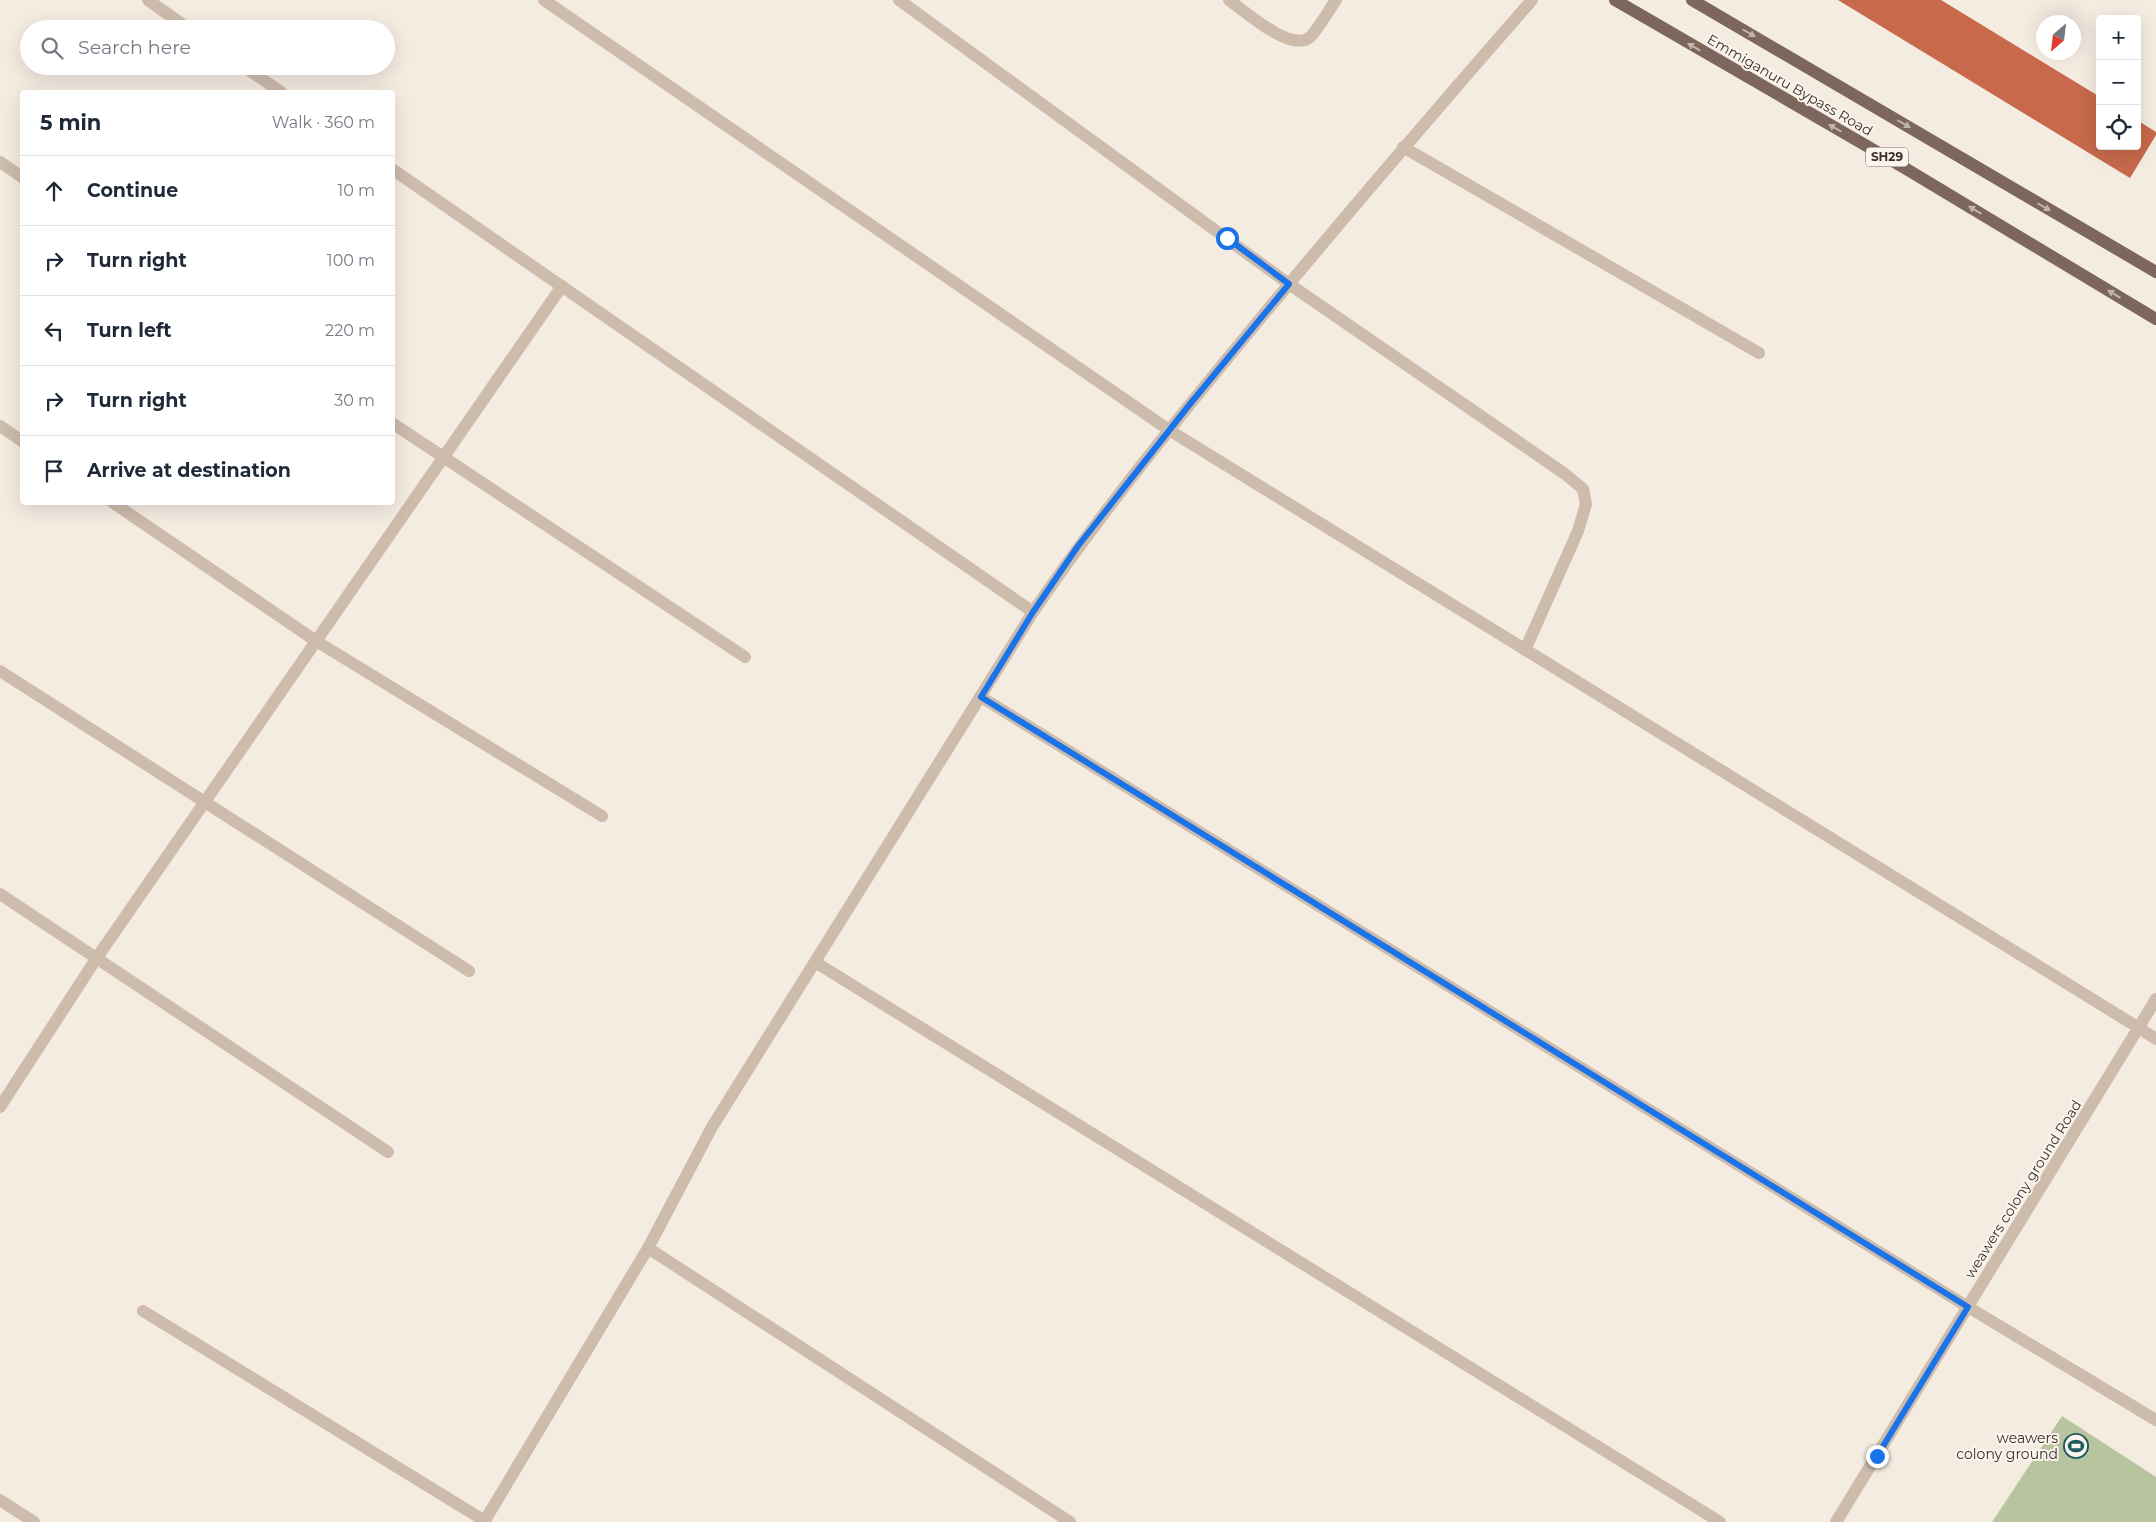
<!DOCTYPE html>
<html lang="en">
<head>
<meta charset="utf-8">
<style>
	:root { --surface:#fff; --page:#f2f2f3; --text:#1f2937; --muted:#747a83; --line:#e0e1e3 }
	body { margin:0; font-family:Montserrat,sans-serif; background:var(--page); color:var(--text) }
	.controls { position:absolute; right:15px; top:15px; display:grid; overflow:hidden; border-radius:5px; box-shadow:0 5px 20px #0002 }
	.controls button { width:45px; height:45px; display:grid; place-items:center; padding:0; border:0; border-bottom:1px solid var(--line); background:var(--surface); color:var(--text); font:25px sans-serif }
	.compass { position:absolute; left:2036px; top:15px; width:45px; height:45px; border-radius:50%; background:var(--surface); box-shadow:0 5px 20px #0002; rotate:208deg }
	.stop { position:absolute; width:15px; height:15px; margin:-11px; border:4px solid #1a73e8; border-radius:50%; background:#fff }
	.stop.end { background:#1a73e8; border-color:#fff; box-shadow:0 1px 5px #0008 }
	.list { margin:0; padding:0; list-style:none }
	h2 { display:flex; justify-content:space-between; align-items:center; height:65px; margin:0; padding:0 20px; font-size:21px }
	h2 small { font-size:16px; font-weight:400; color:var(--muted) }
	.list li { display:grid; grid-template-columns:32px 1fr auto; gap:15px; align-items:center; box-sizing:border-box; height:70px; padding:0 20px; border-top:1px solid var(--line) }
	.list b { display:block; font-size:19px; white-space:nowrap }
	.list em { font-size:16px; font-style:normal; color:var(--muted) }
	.icon { flex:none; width:28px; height:28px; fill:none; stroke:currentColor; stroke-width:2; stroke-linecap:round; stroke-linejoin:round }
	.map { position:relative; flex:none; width:2156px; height:1522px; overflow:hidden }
	.search { position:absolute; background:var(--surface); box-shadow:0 5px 20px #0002; left:20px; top:20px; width:375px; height:55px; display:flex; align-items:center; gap:12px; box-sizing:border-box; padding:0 18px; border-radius:28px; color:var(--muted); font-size:19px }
	.panel { position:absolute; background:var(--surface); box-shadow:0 5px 20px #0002; left:20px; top:90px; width:375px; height:415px; border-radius:5px }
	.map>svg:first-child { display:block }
	.green { fill:#b8c4a0 }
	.building { fill:#c8694b }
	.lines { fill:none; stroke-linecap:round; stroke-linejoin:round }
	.lane { stroke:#cdbbac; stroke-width:12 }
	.street { stroke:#cdbbac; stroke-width:12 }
	.primary { stroke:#7d675c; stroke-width:12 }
	.oneway { fill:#c2b5ac }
	.route { stroke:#1a73e8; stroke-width:6 }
	.labels { text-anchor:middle; stroke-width:4; stroke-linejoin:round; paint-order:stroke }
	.shield { fill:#fbf5ee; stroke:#756b66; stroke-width:1 }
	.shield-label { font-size:12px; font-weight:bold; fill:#3b302b }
	.street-label { font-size:14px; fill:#3b302b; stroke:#fbf5ee }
	.poi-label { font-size:14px; fill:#3b302b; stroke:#fbf5ee; text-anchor:end }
</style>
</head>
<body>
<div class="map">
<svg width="2156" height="1522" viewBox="0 0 2156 1522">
	<rect width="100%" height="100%" fill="#f4ebe1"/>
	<path class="green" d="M2062 1416 2156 1477V1522H1992Z"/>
	<path class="building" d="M1838 0H1941L2100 97V146H2137V120L2156 132V135L2130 178Z"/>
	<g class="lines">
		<path class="lane" d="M2139 1028 2156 1039"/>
		<path class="street" d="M148 0 189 29
			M544 0 1169 430 2139 1028
			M899 0 1289 284 1565 474 1583 489 1586 504 1578 531 1525 650
			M1229 0C1246 12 1289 51 1309 38 1317 31 1329 10 1336 0
			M243 66 281 92
			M1403 147 1759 353
			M0 162 22 177
			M392 169 1033 612
			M392 423 745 657
			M0 426 22 441
			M112 502 316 641 602 816
			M0 671 469 971
			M981 697 1968 1307 2156 1420
			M0 894 388 1152
			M815 962 1720 1522
			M0 1107 96 959 562 286
			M648 1248 1070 1522
			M143 1311 485 1521
			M0 1500 34 1522
			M484 1522 648 1248 712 1127 1033 612C1104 508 1184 411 1264 314 1352 208 1441 104 1532 0
			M1836 1522 2156 999"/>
		<path class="primary" d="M1615 0 1903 167 2156 319
			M1692 0 2156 272"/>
	</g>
	<defs><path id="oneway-solid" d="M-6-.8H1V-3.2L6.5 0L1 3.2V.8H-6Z" transform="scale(1.25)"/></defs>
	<g class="oneway">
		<use href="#oneway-solid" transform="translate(1749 33) rotate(30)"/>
		<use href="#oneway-solid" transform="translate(1694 47) rotate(-150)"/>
		<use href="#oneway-solid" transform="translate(1904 124) rotate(30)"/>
		<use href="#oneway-solid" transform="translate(1835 128) rotate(-150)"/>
		<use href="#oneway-solid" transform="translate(2044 207) rotate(30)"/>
		<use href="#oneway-solid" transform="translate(1975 210) rotate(-149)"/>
		<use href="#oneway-solid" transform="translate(2114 294) rotate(-149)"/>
	</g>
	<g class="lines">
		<path class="route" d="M1227 238 1289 284 1190 404 1078 546 1033 612 981 697 1968 1307 1877 1456"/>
	</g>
	<defs>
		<symbol id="stadium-ring" viewBox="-11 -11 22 22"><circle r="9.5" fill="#fbf5ee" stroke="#1f5a5e" stroke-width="1.5"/><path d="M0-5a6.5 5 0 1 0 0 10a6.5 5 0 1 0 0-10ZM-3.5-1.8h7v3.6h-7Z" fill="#1f5a5e"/></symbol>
	</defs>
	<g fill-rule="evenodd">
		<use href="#stadium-ring" x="2062" y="1432" width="28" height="28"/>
	</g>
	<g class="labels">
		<rect class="shield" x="1866" y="147.5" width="42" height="19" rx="4"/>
		<g class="shield-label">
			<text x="1887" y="161">SH29</text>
		</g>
		<g class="street-label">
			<text transform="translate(1790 85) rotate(30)" y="5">Emmiganuru Bypass Road</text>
			<text transform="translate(2023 1189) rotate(-58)" y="5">weawers colony ground Road</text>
		</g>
		<g class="poi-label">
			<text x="2058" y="1443">weawers<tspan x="2058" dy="16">colony ground</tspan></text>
		</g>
	</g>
</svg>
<div class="controls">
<button>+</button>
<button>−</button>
<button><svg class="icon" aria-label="locate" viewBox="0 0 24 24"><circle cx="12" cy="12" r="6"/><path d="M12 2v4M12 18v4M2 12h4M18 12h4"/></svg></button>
</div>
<svg class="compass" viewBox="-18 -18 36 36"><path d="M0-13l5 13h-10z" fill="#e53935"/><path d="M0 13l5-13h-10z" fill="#747a83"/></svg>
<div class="stop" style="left:1227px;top:238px"></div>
<div class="stop end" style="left:1877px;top:1456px"></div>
<div class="search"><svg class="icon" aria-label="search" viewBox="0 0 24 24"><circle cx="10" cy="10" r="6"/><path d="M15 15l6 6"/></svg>Search here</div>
<section class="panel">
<h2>5 min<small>Walk · 360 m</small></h2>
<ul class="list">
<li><svg class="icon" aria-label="ahead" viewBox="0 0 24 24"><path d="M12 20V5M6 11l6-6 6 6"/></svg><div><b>Continue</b></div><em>10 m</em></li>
<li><svg class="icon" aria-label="right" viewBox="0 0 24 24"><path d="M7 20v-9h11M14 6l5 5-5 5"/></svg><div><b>Turn right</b></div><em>100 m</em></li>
<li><svg class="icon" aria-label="left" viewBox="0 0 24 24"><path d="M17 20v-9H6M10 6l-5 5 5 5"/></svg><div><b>Turn left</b></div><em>220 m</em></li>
<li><svg class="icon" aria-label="right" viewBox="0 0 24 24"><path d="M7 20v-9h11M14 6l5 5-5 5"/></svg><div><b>Turn right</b></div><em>30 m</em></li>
<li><svg class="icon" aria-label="arrive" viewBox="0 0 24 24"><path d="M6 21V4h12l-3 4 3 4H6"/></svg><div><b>Arrive at destination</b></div></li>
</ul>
</section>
</div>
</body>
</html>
